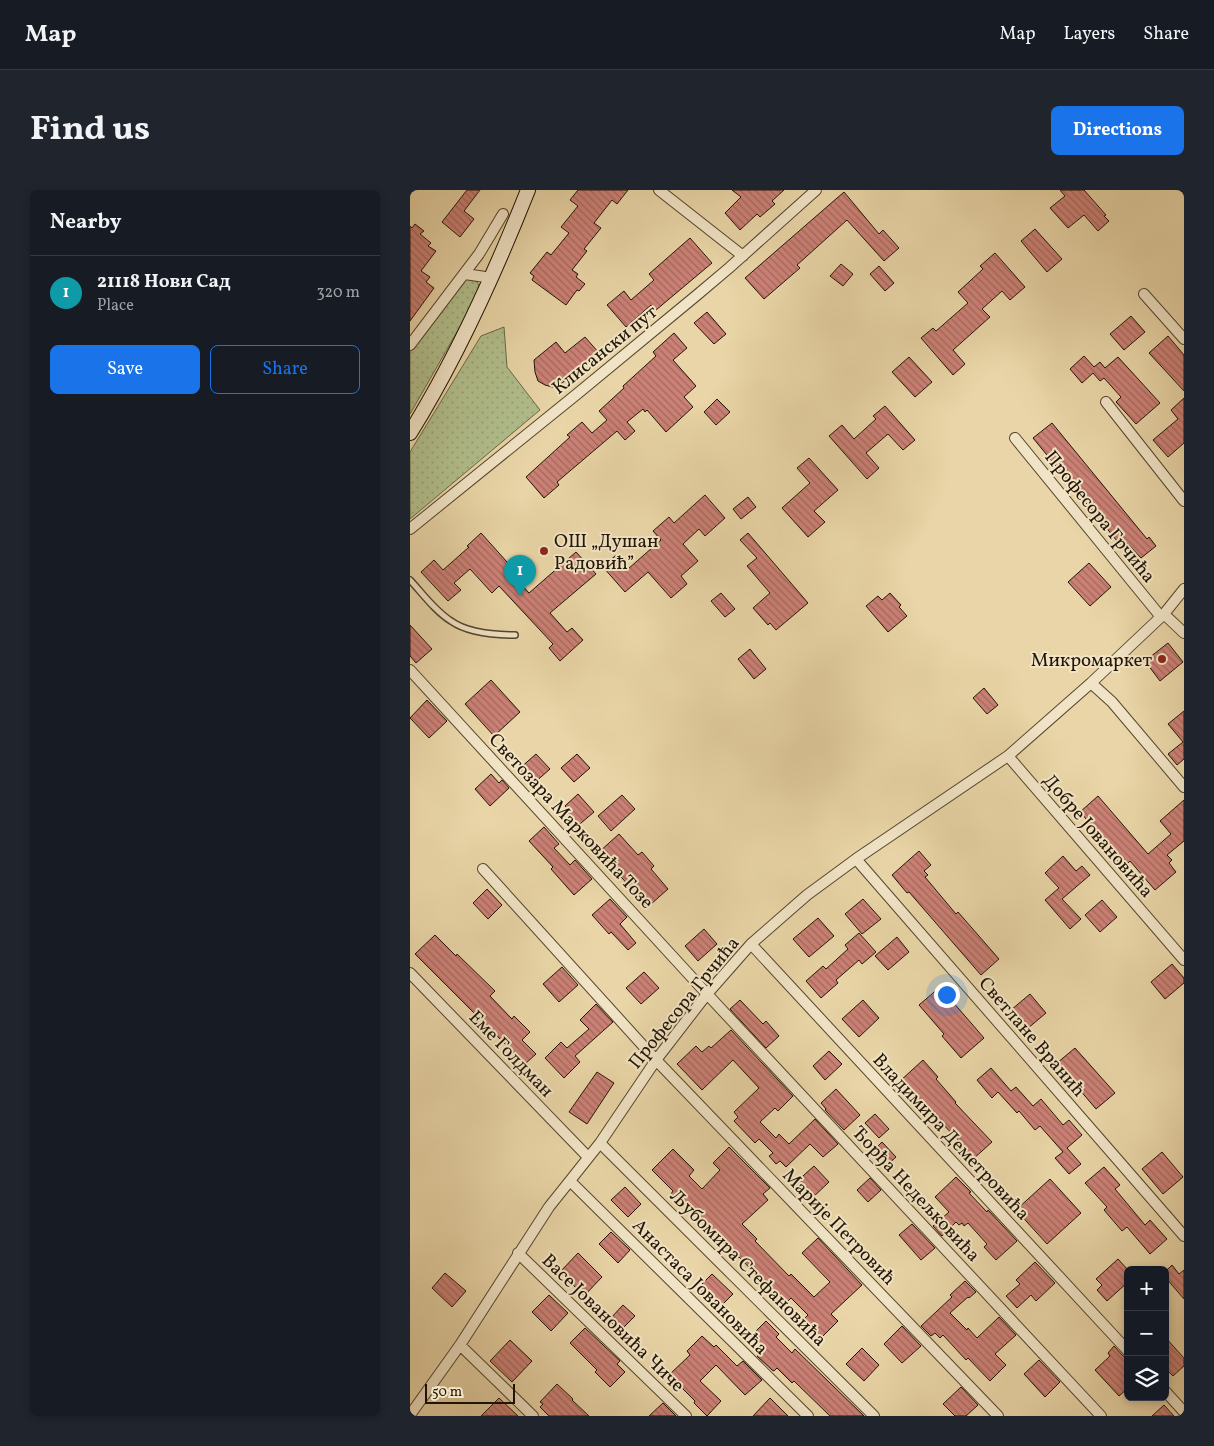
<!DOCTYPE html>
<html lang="en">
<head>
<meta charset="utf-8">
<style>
	:root { --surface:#171b24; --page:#20242c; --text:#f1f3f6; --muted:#9ea1a6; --line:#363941; --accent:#1a73e8 }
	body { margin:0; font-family:Vollkorn,serif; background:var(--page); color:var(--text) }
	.controls { position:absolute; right:15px; bottom:15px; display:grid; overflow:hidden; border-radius:8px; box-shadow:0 2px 8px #0003 }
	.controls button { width:45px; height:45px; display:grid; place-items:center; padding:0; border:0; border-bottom:1px solid var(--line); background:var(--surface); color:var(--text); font:25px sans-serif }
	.scale { position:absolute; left:15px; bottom:12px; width:90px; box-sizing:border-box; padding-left:5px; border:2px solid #231504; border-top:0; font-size:14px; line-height:18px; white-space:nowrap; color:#231504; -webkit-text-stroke:4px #f1e4c6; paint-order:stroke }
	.you { position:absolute; left:536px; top:804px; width:18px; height:18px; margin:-12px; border:4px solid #fff; border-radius:50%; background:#1a73e8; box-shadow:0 0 0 8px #1a73e833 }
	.badge { display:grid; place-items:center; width:32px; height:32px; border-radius:50%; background:var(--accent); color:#fff; font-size:16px; font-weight:700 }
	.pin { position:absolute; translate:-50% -41px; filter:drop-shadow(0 1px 2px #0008) }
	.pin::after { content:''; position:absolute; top:26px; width:18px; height:15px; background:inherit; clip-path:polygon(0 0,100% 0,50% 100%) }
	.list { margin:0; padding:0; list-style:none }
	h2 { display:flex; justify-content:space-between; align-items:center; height:65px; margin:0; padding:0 20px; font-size:21px }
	h2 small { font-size:16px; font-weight:400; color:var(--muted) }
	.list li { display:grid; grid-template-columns:32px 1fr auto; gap:15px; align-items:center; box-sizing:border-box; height:75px; padding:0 20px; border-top:1px solid var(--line) }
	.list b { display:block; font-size:19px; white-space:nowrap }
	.list p { margin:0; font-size:16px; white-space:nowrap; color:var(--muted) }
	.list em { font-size:16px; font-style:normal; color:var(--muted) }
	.actions { display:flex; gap:10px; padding:15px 20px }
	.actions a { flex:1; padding:11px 0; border:1px solid var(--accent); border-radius:8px; text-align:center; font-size:18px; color:var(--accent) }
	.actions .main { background:var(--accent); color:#fff }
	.icon { flex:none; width:28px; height:28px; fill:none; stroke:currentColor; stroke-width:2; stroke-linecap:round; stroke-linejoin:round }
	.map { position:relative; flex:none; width:774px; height:1226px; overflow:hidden; border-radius:8px }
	header { display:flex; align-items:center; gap:30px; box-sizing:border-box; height:70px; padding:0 25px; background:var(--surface); border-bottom:1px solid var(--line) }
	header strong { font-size:24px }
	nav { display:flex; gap:28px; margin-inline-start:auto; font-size:18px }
	.intro { display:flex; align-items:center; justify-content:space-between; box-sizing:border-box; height:120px; padding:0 30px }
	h1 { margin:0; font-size:35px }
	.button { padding:12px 22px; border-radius:8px; background:var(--accent); color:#fff; font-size:18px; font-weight:700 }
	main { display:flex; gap:30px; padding:0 30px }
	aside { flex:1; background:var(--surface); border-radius:8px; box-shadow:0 2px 8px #0003 }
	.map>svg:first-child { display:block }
	.grass { fill:url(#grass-dots); stroke:#6a6a48 }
	.building { fill:url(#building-back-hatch); stroke:#231504 }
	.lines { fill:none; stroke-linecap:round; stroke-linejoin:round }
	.lane-casing { stroke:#54452d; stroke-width:8 }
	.street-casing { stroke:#54452d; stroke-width:12 }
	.secondary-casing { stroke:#231504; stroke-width:16 }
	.lane { stroke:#f1e4c6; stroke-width:5 }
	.street { stroke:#f1e4c6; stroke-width:10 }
	.secondary { stroke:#f1e4c6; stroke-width:14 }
	.poi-dot { fill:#8f2418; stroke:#f1e4c6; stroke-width:2 }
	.labels { text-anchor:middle; stroke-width:4; stroke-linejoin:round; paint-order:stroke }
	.street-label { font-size:19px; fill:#231504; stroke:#f1e4c6 }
	.poi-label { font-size:19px; fill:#231504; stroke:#f1e4c6; text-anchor:start }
</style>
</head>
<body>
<header>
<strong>Map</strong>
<nav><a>Map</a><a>Layers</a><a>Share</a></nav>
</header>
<div class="intro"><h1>Find us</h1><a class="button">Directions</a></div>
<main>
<aside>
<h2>Nearby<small></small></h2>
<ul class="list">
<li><span class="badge" style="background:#0f9aa8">1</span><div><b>21118 Нови Сад</b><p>Place</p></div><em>320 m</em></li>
</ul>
<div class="actions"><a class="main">Save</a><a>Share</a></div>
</aside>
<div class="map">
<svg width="774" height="1226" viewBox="0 0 774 1226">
	<defs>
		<pattern id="grass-dots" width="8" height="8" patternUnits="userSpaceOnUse" patternTransform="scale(1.25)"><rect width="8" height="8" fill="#b1be8c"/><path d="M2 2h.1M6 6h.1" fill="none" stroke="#98a277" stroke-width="1.8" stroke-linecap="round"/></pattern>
		<pattern id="building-back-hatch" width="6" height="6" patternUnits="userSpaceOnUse" patternTransform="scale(1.25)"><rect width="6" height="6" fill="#cc8176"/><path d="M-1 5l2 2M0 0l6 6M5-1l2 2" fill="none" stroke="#a5685f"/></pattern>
	</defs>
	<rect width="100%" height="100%" fill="#e9d5a7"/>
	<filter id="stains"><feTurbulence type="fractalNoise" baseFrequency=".004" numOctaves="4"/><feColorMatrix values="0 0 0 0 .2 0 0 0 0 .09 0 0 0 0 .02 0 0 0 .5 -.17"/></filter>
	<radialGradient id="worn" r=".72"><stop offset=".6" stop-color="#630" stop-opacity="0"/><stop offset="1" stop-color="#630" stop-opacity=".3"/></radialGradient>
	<path class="grass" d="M53 89H60L66 91 69 95 68 101 60 119 0 224V161Z
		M94 137 97 177 130 220 0 329V262L71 146Z"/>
	<path class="building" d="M57 0H70L54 21 64 29 50 47 32 32Z
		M168 0H218L207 14 202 10 184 33 191 38 174 59 177 61 162 80 168 84 166 87 175 94 169 101 167 100 156 115 122 90 124 86 120 83 137 62 141 65 159 43 151 37 168 16 160 10Z
		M322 0H374L362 11 365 14 350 27 347 24 330 40 315 23 331 7Z
		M650 0H674L696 25 694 26 699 31 688 41 674 25 658 38 640 18 655 6Z
		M434 2 469 44 473 40 489 58 474 71 437 30 387 75 390 78 354 109 335 88Z
		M5 34 14 41 10 44 21 53 18 56 26 61 11 81 20 87 16 92 24 98 0 131V36L2 38Z
		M625 39 652 69 637 82 611 51Z
		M280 48 302 73 246 120 241 115 216 137 197 115 214 101 221 110 244 90 239 84Z
		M585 63 615 97 600 110 592 101 572 119 580 127 543 160 555 174 543 185 511 148 523 138 526 141 558 113 548 102 573 79 570 76Z
		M431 74 443 84 433 96 420 86Z
		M469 76 484 93 475 101 460 84Z
		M297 122 316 144 304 154 284 133Z
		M721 126 735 142 714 160 700 144Z
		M264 143 277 158 263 170 286 196 274 207 283 217 256 242 237 220 235 222 233 219 217 232 225 241 215 250 207 241 147 292 149 295 134 308 116 287 160 247 157 245 172 232 182 243 197 230 189 221 214 198 213 196 246 166 243 162Z
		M758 146 774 165V201L739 163Z
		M175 147 189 163 146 198 135 195 128 191 125 182 124 170 146 152 155 163Z
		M674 166 684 177 690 172 695 178 708 167 750 213 726 234 706 212 711 207 694 188 690 191 683 183 672 193 660 179Z
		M499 167 522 192 505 207 482 182Z
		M774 208V253L758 267 743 250 768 229 761 220Z
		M307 209 320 222 306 235 294 222Z
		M475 216 505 250 493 260 478 244 456 263 469 278 457 289 419 246 432 235 444 249 466 229 463 226Z
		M642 233 737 349 739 347 746 356 731 368 717 353 712 357 623 248Z
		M399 268 428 300 404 321 415 332 398 347 372 318 400 293 387 278Z
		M295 305 315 328 295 346 289 339 273 354 288 371 271 386 277 394 261 408 238 382 215 402 193 377 206 365 218 379 251 350 243 341 259 327 264 333Z
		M338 307 346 317 331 329 323 319Z
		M71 343 106 382 103 385 119 403 166 362 186 384 140 423 157 442 162 438 173 450 150 471 139 458 143 454 89 396 82 403 60 379 44 393 51 400 38 411 11 382 24 370 33 380 59 357 57 356Z
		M338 343 398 413 366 440 360 433 358 435 343 418 360 403 337 376 347 368 330 350Z
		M679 373 701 397 680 416 658 392Z
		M311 403 325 419 315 427 301 411Z
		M480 403 491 415 489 417 497 426 478 442 456 416 468 406 472 410Z
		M0 435 22 459 6 473 0 466Z
		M758 453 773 472 750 491 735 471Z
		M340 459 356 479 344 489 328 469Z
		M81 490 110 522 84 546 55 514Z
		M574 498 588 515 577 524 563 508Z
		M17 510 37 531 19 548 0 528Z
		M774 521V569L767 575 758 564 773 552 758 534Z
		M126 564 140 579 123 594 109 579Z
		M167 564 180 578 164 592 151 578Z
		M81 584 89 593 92 590 99 598 80 616 65 599Z
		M168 604 184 622 164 639 151 624 157 618 155 616Z
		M212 605 225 619 201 641 188 626Z
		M688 606 738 664 761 644 750 631 774 610V651L757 665 762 670 759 673 766 682 745 700 720 671 713 678 694 655 697 653 670 622Z
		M134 637 149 654 144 658 160 675 165 670 182 689 164 705 141 679 143 677 119 651Z
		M209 644 228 665 232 662 244 676 241 679 258 699 240 715 222 696 220 697 189 662Z
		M509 661 521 675 514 681 518 685 515 687 546 724 548 722 589 769 571 785 499 702 497 703 482 685Z
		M653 666 666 681 672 676 680 685 652 709 671 729 660 739 635 710 649 698 635 683Z
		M77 699 92 715 78 729 63 713Z
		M200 709 217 727 210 734 226 753 218 760 201 742 199 744 182 725Z
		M453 709 471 729 452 744 435 724Z
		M692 710 707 727 690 742 675 725Z
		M408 728 424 746 399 767 383 749Z
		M294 739 307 754 288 771 275 756Z
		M449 743 466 762 452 774 449 770 426 790 428 793 411 808 396 791 413 776 416 779 438 759 435 755Z
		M25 745 46 766 47 764 85 801 80 806 102 829 104 826 120 842 112 850 126 864 115 874 5 764Z
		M487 747 499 762 478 780 465 766Z
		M762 774 774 788V793L755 809 741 792Z
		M152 777 168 795 149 812 133 794Z
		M234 782 249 798 231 814 216 798Z
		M530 797 574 848 551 868 532 846 534 844 509 815Z
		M620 804 636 823 617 839 601 820Z
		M330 810 353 834 356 831 369 846 356 858 320 819Z
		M453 810 469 828 449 847 432 829Z
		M186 814 203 832 165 866 170 872 154 888 135 868 151 852 157 858 179 839 170 830Z
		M321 840 383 906 368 921 365 918 350 932 366 948 369 944 379 954 405 929 428 954 413 967 400 954 376 977 370 971 366 974 359 966 363 963 349 949 345 953 324 931 328 927 324 922 349 898 323 870 292 900 267 874 286 856 292 862 299 856 301 858Z
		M665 858 705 903 686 919 647 873Z
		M419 861 432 874 415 890 403 876Z
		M513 870 528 887 526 889 546 912 545 913 582 952 562 970 548 954 550 952 528 929 526 930 490 891Z
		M581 878 601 901 606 897 623 916 631 909 653 935 659 930 672 945 657 958 671 974 659 984 645 968 653 962 630 936 625 940 609 921 607 923 588 902 582 908 567 890Z
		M187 882 204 893 177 934 159 922Z
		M426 899 450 925 434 940 415 920 416 919 411 913Z
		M465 924 479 939 469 948 455 933Z
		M472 952 486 967 476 976 462 962Z
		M319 957 360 998 353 1004 358 1010 332 1034 347 1049 345 1051 379 1086 381 1084 404 1107 420 1092 392 1063 408 1048 452 1095 421 1124 428 1131 408 1151 390 1133 398 1125 381 1108 373 1116 361 1104 363 1102 329 1067 328 1068 311 1052 312 1050 278 1017 276 1019 261 1004 263 1001 242 980 263 959 284 980 279 986 292 999 310 980 303 973Z
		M752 962 773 987 753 1004 732 979Z
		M404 976 419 992 399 1011 383 995Z
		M694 977 710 995 705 999 735 1035 740 1030 757 1049 740 1064 717 1037 712 1041 694 1020 697 1017 675 993Z
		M546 987 561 1002 559 1003 577 1022 578 1020 607 1051 586 1070 574 1057 577 1054 558 1033 554 1036 552 1033 549 1035 546 1032 532 1046 523 1036 539 1022 525 1007Z
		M460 988 471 1000 458 1012 447 1000Z
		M640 989 671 1023 637 1054 606 1020Z
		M215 997 231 1014 218 1027 201 1010Z
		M502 1034 525 1058 511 1070 489 1045Z
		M201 1042 220 1060 208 1073 189 1054Z
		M168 1063 192 1087 174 1106 150 1082Z
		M708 1069 718 1080V1092L697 1111 687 1100 692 1095 686 1089Z
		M625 1072 645 1093 626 1111 621 1105 607 1118 596 1106 610 1094 606 1090Z
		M762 1075 769 1084 774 1080V1109L755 1087V1082Z
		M35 1083 56 1101 42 1117 22 1098Z
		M302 1084 323 1104 308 1119 287 1099Z
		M555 1091 566 1102 559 1108 558 1107 540 1123 557 1140 558 1138 567 1148 589 1127 606 1145 585 1164 596 1175 580 1191 558 1168 556 1170 533 1145 530 1148 525 1143 521 1146 511 1136 542 1107 540 1105Z
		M139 1105 158 1123 141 1141 122 1122Z
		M213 1115 225 1126 210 1141 199 1130Z
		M356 1131 369 1144 366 1147 382 1163 385 1159 454 1226H420L384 1191 382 1193 367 1178 364 1181 362 1180 347 1166 353 1160 340 1147Z
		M492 1136 511 1156 492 1173 474 1154Z
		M175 1138 210 1171 207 1174 215 1182 200 1197 185 1182 187 1180 160 1153Z
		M292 1146 304 1157 306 1155 327 1176 333 1171 352 1190 335 1205 306 1175 290 1191 311 1211 297 1226 284 1213 285 1211 259 1185 280 1165 277 1161Z
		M755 1147 774 1168V1176L763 1186 755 1178Z
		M100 1150 122 1171 102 1192 80 1171Z
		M704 1156 713 1166 718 1168V1198L709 1206 685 1180 700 1166 698 1163Z
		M452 1158 469 1175 454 1191 436 1174Z
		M629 1170 650 1192 635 1207 614 1184Z
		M147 1194 163 1209 162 1210 179 1226H139L130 1217 133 1214 130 1212Z
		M551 1197 568 1215 556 1226H545L533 1214Z
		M89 1208 108 1226H71Z
		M360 1208 378 1226H343Z
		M253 1213 266 1226H239Z
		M754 1215 764 1226H742Z"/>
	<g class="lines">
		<defs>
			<path id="lane" d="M0 390C13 404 25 421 41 431 58 443 85 445 105 445"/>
			<path id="street" d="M249 0 333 66
				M55 84 82 88
				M734 104 774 149
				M0 155 69 64 93 24
				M696 212 774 311
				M605 248 751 427
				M0 339 167 204 287 105 319 78 406 0
				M754 424 774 443
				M0 480 297 804 691 1226
				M681 493 702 512 774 597
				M598 566 774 770
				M446 669 774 1046
				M73 679 246 870 588 1226
				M341 754 718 1161
				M0 783 178 967
				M190 953 464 1226
				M160 991 398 1226
				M108 1063 276 1226
				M50 1155 123 1226
				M755 1201 774 1222
				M0 1225 50 1155 139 1017 190 953 246 870 297 804 341 754 397 705 446 669 598 566 681 493 754 424 774 399"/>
			<path id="secondary" d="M0 243C48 166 85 83 118 0"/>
		</defs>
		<use href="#lane" class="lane-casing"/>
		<use href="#street" class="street-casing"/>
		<use href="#secondary" class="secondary-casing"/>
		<use href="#lane" class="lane"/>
		<use href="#street" class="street"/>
		<use href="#secondary" class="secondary"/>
	</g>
	<g class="poi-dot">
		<circle cx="134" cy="361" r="5"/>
		<circle cx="752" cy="469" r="5"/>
	</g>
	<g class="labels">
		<g class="street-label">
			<text transform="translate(194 159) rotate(-39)" y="7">Клисански пут</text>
			<text transform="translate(691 326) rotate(51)" y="7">Професора Грчића</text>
			<text transform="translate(162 630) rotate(47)" y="7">Светозара Марковића Тозе</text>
			<text transform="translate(689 645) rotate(49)" y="7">Добре Јовановића</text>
			<text transform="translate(273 812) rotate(-51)" y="7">Професора Грчића</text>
			<text transform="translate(623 846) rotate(49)" y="7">Светлане Вранић</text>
			<text transform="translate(102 863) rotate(46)" y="7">Еме Голдман</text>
			<text transform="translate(542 946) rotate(47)" y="7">Владимира Деметровића</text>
			<text transform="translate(507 1003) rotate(47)" y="7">Ђорђа Недељковића</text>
			<text transform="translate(430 1036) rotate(46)" y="7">Марије Петровић</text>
			<text transform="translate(339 1077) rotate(45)" y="7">Љубомира Стефановића</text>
			<text transform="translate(291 1096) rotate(45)" y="7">Анастаса Јовановића</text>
			<text transform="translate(204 1132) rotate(44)" y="7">Васе Јовановића Чиче</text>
		</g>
		<g class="poi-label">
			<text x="144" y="357">ОШ „Душан<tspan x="144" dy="22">Радовић”</tspan></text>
			<text x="742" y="476" text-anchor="end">Микромаркет</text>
		</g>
	</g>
	<rect width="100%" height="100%" filter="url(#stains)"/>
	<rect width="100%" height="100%" fill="url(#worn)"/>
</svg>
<div class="controls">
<button>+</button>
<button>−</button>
<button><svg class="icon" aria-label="layers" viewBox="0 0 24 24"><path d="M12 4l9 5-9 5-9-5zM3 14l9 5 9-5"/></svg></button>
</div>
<div class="scale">50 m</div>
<div class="you"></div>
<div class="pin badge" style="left:110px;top:406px;background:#0f9aa8">1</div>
</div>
</main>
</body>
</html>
